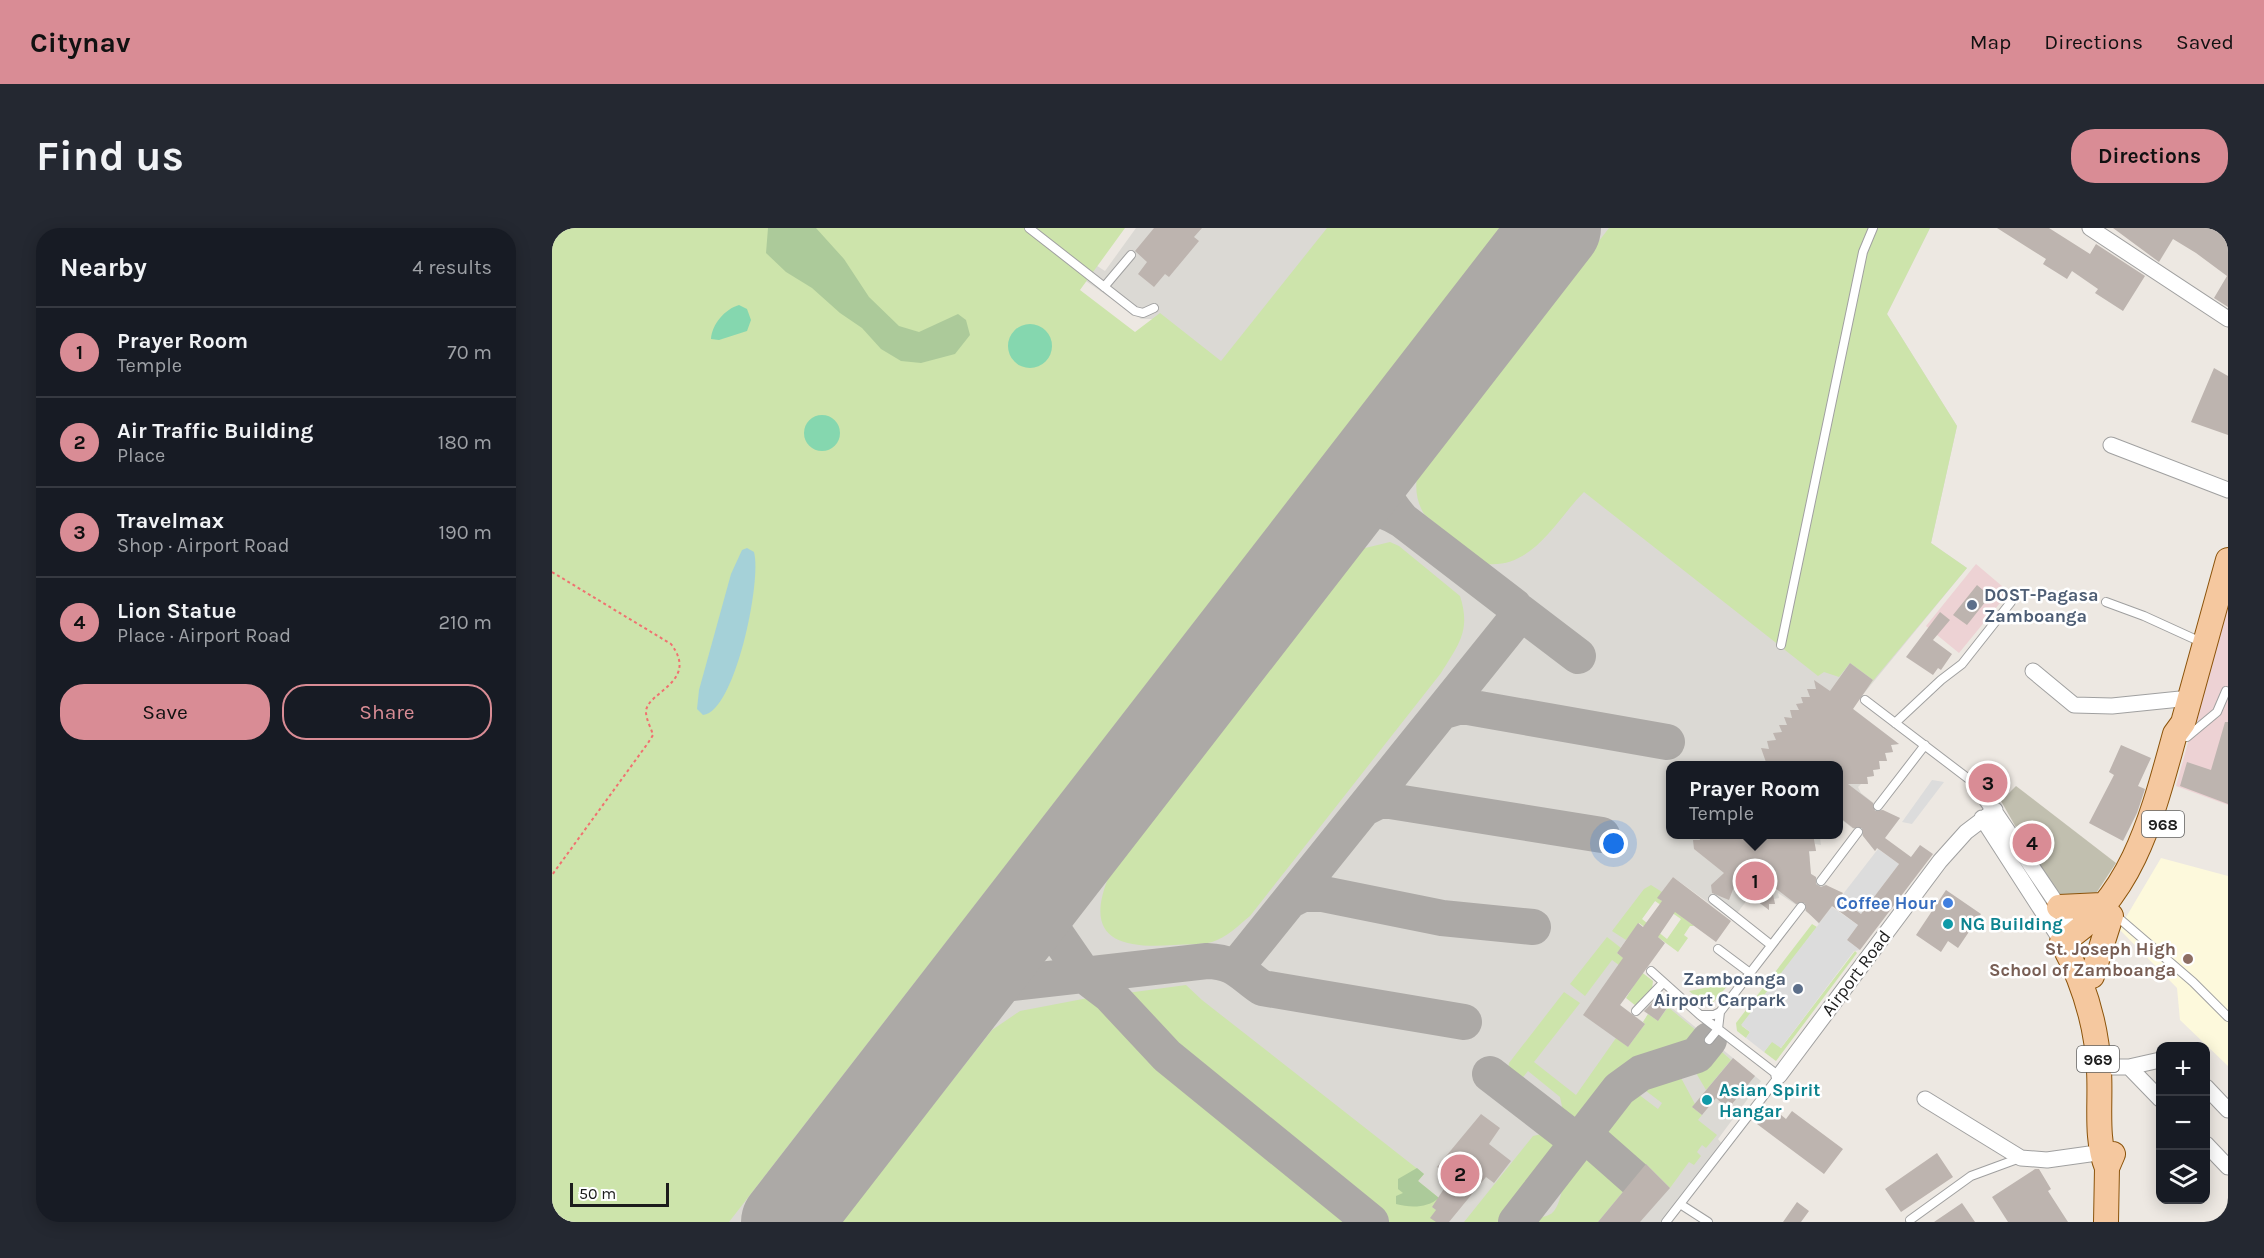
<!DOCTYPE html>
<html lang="en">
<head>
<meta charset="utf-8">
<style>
	:root { --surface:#171b24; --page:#242831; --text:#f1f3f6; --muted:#9ea1a6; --line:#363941; --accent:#d98c95 }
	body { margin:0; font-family:Karla,sans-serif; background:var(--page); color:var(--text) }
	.controls { position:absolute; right:18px; bottom:18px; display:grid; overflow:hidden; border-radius:12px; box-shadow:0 3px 15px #0003 }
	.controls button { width:54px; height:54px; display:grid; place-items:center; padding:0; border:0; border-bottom:2px solid var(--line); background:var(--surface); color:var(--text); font:30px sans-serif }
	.scale { position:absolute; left:18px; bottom:15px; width:99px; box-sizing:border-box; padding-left:6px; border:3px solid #1c1c1c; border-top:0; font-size:16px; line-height:21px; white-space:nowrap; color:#1c1c1c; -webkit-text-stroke:4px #fff; paint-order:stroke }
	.you { position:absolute; left:1062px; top:616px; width:21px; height:21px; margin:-15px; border:4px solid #fff; border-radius:50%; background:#1a73e8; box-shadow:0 0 0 9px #1a73e833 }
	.badge { display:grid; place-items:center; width:39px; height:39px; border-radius:50%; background:var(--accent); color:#111; font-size:20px; font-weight:700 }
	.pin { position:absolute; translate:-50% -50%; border:3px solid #fff; box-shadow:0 2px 6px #0006 }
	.popup { position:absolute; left:1114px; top:533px; width:177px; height:78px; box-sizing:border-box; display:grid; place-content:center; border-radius:12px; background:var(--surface); filter:drop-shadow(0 2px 4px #0005); font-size:20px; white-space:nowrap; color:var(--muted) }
	.popup b { font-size:22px; color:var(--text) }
	.popup::after { content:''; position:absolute; left:50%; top:100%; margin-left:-12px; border:12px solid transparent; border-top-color:var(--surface) }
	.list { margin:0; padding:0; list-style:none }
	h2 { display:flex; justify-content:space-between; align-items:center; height:78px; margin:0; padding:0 24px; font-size:26px }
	h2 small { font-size:20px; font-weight:400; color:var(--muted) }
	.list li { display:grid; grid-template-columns:39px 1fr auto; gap:18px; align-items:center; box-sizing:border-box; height:90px; padding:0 24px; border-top:2px solid var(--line) }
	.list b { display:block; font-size:22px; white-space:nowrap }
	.list p { margin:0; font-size:20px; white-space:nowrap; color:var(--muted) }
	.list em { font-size:20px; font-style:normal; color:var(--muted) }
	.actions { display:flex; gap:12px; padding:18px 24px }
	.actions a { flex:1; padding:14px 0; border:2px solid var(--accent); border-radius:24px; text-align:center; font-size:21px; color:var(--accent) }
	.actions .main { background:var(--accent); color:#111 }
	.icon { flex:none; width:33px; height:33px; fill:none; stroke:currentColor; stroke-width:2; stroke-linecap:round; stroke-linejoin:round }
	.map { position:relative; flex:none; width:1676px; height:994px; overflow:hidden; border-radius:24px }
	header { display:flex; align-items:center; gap:36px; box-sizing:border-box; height:84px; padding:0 30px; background:var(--accent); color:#111 }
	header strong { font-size:28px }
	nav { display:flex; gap:33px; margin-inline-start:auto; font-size:21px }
	.intro { display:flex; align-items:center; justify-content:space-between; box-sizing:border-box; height:144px; padding:0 36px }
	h1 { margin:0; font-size:42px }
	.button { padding:15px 27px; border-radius:24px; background:var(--accent); color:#111; font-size:21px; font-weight:700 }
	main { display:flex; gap:36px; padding:0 36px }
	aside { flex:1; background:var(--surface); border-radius:24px; box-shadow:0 3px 15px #0003 }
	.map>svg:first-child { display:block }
	.commercial { fill:#edd2d4 }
	.education { fill:#fdf9dc }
	.airport { fill:#dbd9d4 }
	.construction { fill:#c1bfaf }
	.grass { fill:#cde4ab; fill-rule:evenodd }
	.forest { fill:#acca9a }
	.pitch { fill:#85d7af }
	.parking { fill:#dcdcdc }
	.water { fill:#a5d1d8 }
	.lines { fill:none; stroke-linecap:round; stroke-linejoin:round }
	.taxiway { stroke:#aca9a6; stroke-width:36 }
	.runway { stroke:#aca9a6; stroke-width:90 }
	.building { fill:#bdb4af }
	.service-casing { stroke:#a0a0a0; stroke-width:10 }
	.minor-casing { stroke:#a0a0a0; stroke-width:17 }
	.primary-casing { stroke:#8b530a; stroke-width:26 }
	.path { stroke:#f07170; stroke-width:2; stroke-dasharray:3 3; stroke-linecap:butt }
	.service { stroke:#fff; stroke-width:8 }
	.minor { stroke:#fff; stroke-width:15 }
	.primary { stroke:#f5c89f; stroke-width:24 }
	.service-dot { fill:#5c6f8a; stroke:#fff; stroke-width:2 }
	.shop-dot { fill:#3f7fe0; stroke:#fff; stroke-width:2 }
	.culture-dot { fill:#0f9aa8; stroke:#fff; stroke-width:2 }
	.education-dot { fill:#8d6e63; stroke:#fff; stroke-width:2 }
	.labels { text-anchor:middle; stroke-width:5; stroke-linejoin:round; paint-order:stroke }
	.shield { fill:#fff; stroke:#606060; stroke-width:1.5 }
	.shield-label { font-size:16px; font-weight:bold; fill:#1c1c1c }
	.service-label { font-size:18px; font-weight:bold; fill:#4e5e75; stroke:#fff; text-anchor:start }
	.shop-label { font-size:18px; font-weight:bold; fill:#366cbe; stroke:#fff; text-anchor:end }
	.culture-label { font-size:18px; font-weight:bold; fill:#0d838f; stroke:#fff; text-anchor:start }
	.education-label { font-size:18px; font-weight:bold; fill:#785e54; stroke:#fff; text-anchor:end }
	.street-label { font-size:18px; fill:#1c1c1c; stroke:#fff }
</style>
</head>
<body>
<header>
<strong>Citynav</strong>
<nav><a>Map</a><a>Directions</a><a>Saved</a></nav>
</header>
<div class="intro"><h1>Find us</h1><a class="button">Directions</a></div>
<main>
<aside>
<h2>Nearby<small>4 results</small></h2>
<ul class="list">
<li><span class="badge">1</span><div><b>Prayer Room</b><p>Temple</p></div><em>70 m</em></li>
<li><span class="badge">2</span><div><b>Air Traffic Building</b><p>Place</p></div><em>180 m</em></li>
<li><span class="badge">3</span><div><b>Travelmax</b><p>Shop · Airport Road</p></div><em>190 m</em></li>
<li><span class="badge">4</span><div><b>Lion Statue</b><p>Place · Airport Road</p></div><em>210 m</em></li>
</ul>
<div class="actions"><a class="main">Save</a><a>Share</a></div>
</aside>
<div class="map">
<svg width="1676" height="994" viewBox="0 0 1676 994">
	<rect width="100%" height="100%" fill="#ede8e2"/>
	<path class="commercial" d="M1424 336 1457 364 1407 425 1374 398Z
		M1676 370V577L1624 558Z"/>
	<path class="education" d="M1609 630 1676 648V838L1628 792 1625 760 1567 701Z"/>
	<path class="airport" d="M584 0H1378L1335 86 1405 198 1379 315 1415 340 1300 480 1347 516 1339 517 1341 524 1333 525 1335 533H1327L1328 541 1321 542 1322 548 1315 549 1316 556H1309L1306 559 1309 565 1333 584 1348 590 1323 623 1311 608 1287 590V538H1119V606L1274 607 1275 610H1268L1269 617 1263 616 1264 623 1257 624 1258 632 1252 631 1254 642 1277 659 1291 665 1267 696 1258 686 1226 665 1227 670 1222 671 1223 676H1217V682L1198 668 1180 692 1121 649 1060 731 1087 752 1068 777 1091 794 1096 786 1091 783 1103 766 1209 853 1166 911 1170 916 1109 994H0L601 91H589L509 36 519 21 553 43Z"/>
	<path class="construction" d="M1464 558 1564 635 1541 670 1503 668 1449 573Z"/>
	<path class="grass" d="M0 0H573L528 62 583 104 608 85 669 133 775 0H948L177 994H0Z
		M1057 0H1378L1335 86 1405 198 1379 315 1415 340 1314 461 1321 452 1298 435 1287 449 1272 444 1266 448 1032 264C1004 292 981 341 934 336L872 286C865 274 863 263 865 248Z
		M838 314 847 318 908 368C919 402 907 416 889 445L698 688C687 697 674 710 660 714 648 717 634 716 622 717 567 721 531 711 557 648L809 321Z
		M1099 657 1110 664 1106 670 1142 698H1138L1132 707 1136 710 1126 724 1087 695 1074 712 1060 703 1092 661ZM1103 673 1129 691 1115 711 1090 691Z
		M1260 696 1265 699 1190 798 1198 804 1194 810 1185 803 1184 795Z
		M1055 709 1069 720 1065 725 1101 753 1100 761 1084 778 1074 770 1086 751 1060 732 1033 768 1018 756Z
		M1303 723 1305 725 1224 833 1212 824 1220 813 1229 820Z
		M1178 755 1157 779 1137 763Z
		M634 757 650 772 872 946 866 953 887 970 880 979 884 982V994H833L625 827 599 803 573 772 575 765Z
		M1012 764 1028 775 982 834 1024 867 1064 810 1076 819 1093 796 1091 794 1096 786 1106 793 1116 779 1151 808 1141 822 1084 839 1070 847 1031 895 1018 899 1006 890 1011 883 1008 869 976 843 964 858 955 850 957 835Z
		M536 770C571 783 589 813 617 836 681 890 745 941 809 994H289L440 802 468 783Z
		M1162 817 1179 832 1154 862 1140 838Z
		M1116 842 1127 846 1143 876 1140 879 1150 887 1146 892 1165 907 1154 920 1150 917 1145 924 1149 928 1142 937 1137 934 1118 960 1094 936 1085 947C1043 911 1039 912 1074 867L1086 866 1106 881 1110 875 1090 860 1088 854Z
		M1002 903 1011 912 1010 924 955 994H912L981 908Z
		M1035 922 1049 926 1080 953 1046 994H977C985 987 996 991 1002 983 1015 967 1006 933 1035 922Z"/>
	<path class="forest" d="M216 0H264L292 31 317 69 347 98 367 104 406 86 414 92 418 107 403 126 369 135 349 133 329 121 310 100 288 85 260 60 234 44 214 25Z
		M865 940 872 946 866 953 887 970C875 980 859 980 844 976V968L851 965 846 961V951Z"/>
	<path class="pitch" d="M187 77 195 81 199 92 195 103 167 112 159 111C160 96 173 81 187 77Z
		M456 118a22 22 0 1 1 44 0a22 22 0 1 1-44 0Z
		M252 205a18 18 0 1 1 36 0a18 18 0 1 1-36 0Z"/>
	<path class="parking" d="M1380 552 1392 554 1360 596 1350 594Z
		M1326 621 1347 636 1309 686 1288 670Z
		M1280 679 1306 697 1295 712 1308 722 1302 723 1229 820 1220 814 1212 824 1194 810 1198 804 1189 797Z"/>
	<path class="water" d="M195 320 202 324C210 352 183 484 151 487L145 481 147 462 179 346 190 322Z"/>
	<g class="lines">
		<path class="taxiway" d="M837 215C823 250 825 263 850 292
			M967 383 1026 428
			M889 484 906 479H916L1115 514
			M811 581 827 573H838L1050 607
			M496 655 493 674 497 689 502 703 533 748 558 767 615 828 819 994
			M737 673 751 666H771L890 690 981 699
			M684 739 968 386 962 378 850 292C825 277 806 276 780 290
			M411 766 443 757 655 733C684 734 688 745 710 760L912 794
			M938 846 1026 914
			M1032 906 1082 950
			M964 994 1067 861 1089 845 1145 827 1157 812"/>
		<path class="runway" d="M234 994 1004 0"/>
	</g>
	<path class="building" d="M602 0H650L642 9 647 13 617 49 613 46 602 59 586 46 595 34 583 23Z
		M1445 0H1497L1538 26 1544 16 1593 48 1571 83 1543 65 1546 61 1520 43 1515 51 1491 36 1494 31Z
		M1561 0H1676V79L1662 70 1675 48 1644 25 1621 11 1607 34Z
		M1662 140 1676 148V207L1639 194Z
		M1425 357 1438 368 1415 397 1401 387Z
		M1388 384 1398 392 1381 412 1400 426 1389 442 1386 440 1381 447 1354 429Z
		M1298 435 1321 452 1301 481 1347 516 1339 517 1341 524 1333 525 1335 533H1327L1328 541 1321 542 1322 548 1315 549 1316 556H1296L1321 575 1323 583 1331 582 1348 590 1333 610 1359 629 1368 617 1381 626 1308 722 1295 712 1306 697 1280 678 1267 695 1254 683 1253 675 1244 676 1219 657 1223 676H1217V682L1183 656 1177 672 1160 665 1159 657 1172 645 1142 621 1141 612H1148L1147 606H1261L1264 623H1257L1259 646 1264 649V656L1269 659 1274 657 1291 665 1287 670 1309 686 1347 636 1325 620 1323 623 1311 608 1310 600H1301L1287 589V537H1215L1209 520 1217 521 1215 513 1224 512 1221 505 1230 504 1227 497H1235L1232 489 1240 490 1238 482H1247L1244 476 1251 475 1249 469H1258L1255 461H1264L1262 452 1278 463Z
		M1673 494H1676V576L1628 558 1635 534 1659 542Z
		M1569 517 1599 530 1586 558 1593 561 1585 585 1571 613 1537 595 1562 547 1557 544Z
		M1121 649 1179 693 1164 714 1123 684 1106 709 1113 715 1068 777 1093 796 1076 819 1031 787 1071 730 1065 725 1086 695 1091 699 1110 673 1105 670Z
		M1394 662 1429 686 1406 720 1396 713 1389 724 1364 707Z
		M1106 769 1117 777 1106 793 1092 783Z
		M1181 830 1203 848 1180 876 1176 873 1172 877 1164 870 1150 887 1140 879Z
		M1218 878 1234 891 1240 883 1291 921 1272 946 1205 896Z
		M929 886 948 900 937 916 959 933 942 955 934 949 897 994H884L878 990 884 982 880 979 899 950 885 939Z
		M1385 925 1401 949 1349 984 1333 961Z
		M1094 936 1118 960 1088 994H1046Z
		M1483 941H1487L1499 961 1496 963 1516 994H1456L1440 969Z
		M1245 974 1257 983 1249 994H1231Z
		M1410 975 1423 994H1382Z"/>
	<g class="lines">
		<defs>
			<path id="service" d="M477 0 583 83 591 85 602 80
				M552 59 579 27
				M1554 374 1592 388 1649 414
				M1229 417 1311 24 1321 0
				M1313 472 1422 555
				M1343 495 1389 452 1410 436 1459 374
				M1630 508 1635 509 1665 484 1674 463
				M1326 578 1373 517
				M1269 653 1306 604
				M1161 671 1219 717
				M1562 686 1641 754 1676 789
				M1166 721 1198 745
				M1099 743 1148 787 1227 848 1114 994
				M1084 783 1111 755
				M1150 787H1162L1168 784 1249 679
				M1157 812 1166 801 1168 784
				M1128 976 1156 994
				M1358 992 1419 948 1468 930"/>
			<path id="minor" d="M1538 0 1676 91
				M1559 217 1676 262
				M1481 443 1522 477 1560 478 1638 470
				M1430 565 1507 679 1522 707
				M1430 590 1510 714
				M1560 839H1577L1608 832
				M1577 839 1608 871
				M1227 848 1388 633 1414 604 1443 582
				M1654 859 1676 882
				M1373 871 1469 930 1495 932 1559 923
				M1654 916 1676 939"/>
			<path id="primary" d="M1507 679 1550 677
				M1540 748 1559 688
				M1555 940C1543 910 1549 875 1547 843 1545 798 1531 753 1510 714 1582 670 1602 581 1623 506L1631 495 1676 332
				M1554 994 1555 940 1561 926"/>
		</defs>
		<use href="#service" class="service-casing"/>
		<use href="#minor" class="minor-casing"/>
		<use href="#primary" class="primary-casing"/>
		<path class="path" d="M0 344 119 416C148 454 94 464 94 484 94 491 99 500 101 507L96 515 0 647"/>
		<use href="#service" class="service"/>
		<use href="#minor" class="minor"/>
		<use href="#primary" class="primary"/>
	</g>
	<g class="service-dot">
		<circle cx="1420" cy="377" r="6"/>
		<circle cx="1246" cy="761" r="6"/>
	</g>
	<circle class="shop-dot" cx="1396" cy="675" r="6"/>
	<g class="culture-dot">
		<circle cx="1396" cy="696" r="6"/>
		<circle cx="1155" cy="872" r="6"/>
	</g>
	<circle class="education-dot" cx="1636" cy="731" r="6"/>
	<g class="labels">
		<g class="shield">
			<rect x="1590" y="583" width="42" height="26" rx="4.5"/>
			<rect x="1525" y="818" width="42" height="26" rx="4.5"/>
		</g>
		<g class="shield-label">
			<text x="1611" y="602">968</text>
			<text x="1546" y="837">969</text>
		</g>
		<g class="service-label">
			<text x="1432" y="373">DOST-Pagasa<tspan x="1432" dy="21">Zamboanga</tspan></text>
			<text x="1234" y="757" text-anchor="end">Zamboanga<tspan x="1234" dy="21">Airport Carpark</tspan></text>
		</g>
		<g class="shop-label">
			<text x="1384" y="681">Coffee Hour</text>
		</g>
		<g class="culture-label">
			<text x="1408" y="702">NG Building</text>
			<text x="1167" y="868">Asian Spirit<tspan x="1167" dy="21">Hangar</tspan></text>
		</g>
		<g class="education-label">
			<text x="1624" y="727">St. Joseph High<tspan x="1624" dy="21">School of Zamboanga</tspan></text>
		</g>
		<g class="street-label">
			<text transform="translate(1304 745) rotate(-53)" y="6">Airport Road</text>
		</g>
	</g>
</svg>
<div class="controls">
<button>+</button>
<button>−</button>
<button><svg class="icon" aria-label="layers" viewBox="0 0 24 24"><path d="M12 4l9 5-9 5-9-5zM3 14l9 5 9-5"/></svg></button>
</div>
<div class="scale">50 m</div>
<div class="you"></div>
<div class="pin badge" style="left:1203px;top:653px">1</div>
<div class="popup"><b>Prayer Room</b>Temple</div>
<div class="pin badge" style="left:908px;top:946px">2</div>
<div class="pin badge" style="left:1436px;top:555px">3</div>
<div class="pin badge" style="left:1480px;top:615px">4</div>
</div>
</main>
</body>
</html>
